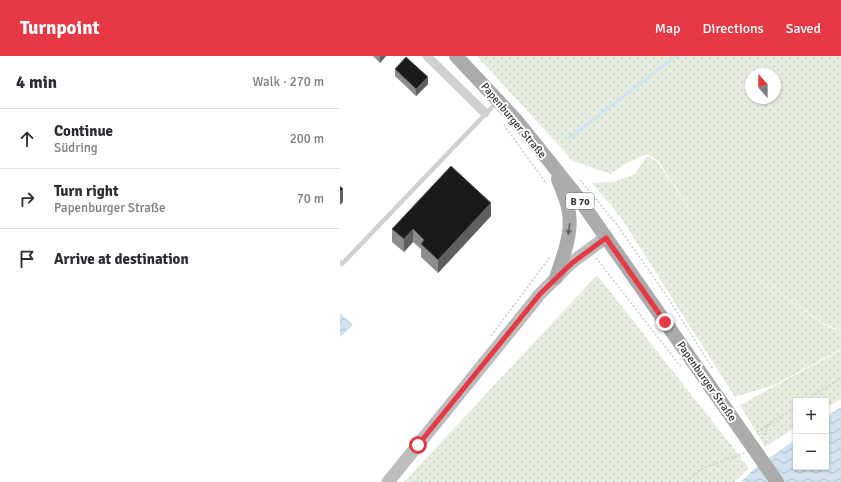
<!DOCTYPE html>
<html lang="en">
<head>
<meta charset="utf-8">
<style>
	:root { --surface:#fff; --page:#f2f2f3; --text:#2b2b33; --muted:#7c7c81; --line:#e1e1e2; --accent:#e63946 }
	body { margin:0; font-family:Signika,sans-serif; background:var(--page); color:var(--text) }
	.controls { position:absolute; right:12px; bottom:12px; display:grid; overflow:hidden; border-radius:0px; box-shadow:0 1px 3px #0004 }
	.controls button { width:36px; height:36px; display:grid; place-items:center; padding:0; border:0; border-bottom:1px solid var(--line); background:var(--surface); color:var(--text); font:20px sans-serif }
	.compass { position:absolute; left:405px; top:12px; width:36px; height:36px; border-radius:50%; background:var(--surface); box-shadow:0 1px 3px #0004; rotate:339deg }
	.stop { position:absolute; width:12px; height:12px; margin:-9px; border:3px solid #e63946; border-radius:50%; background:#fff }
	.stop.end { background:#e63946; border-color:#fff; box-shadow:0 1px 4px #0008 }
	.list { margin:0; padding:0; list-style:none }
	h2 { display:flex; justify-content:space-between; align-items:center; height:52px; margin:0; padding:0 16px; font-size:17px }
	h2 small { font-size:13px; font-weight:400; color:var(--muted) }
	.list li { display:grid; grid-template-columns:26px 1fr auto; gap:12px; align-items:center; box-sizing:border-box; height:60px; padding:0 16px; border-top:1px solid var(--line) }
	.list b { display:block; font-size:15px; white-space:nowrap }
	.list p { margin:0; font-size:13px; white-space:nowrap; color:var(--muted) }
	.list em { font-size:13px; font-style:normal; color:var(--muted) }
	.icon { flex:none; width:22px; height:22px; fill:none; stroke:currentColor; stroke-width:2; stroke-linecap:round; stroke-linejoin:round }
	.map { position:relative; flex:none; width:501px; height:426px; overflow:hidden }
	header { display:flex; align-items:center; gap:24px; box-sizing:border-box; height:56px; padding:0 20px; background:var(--accent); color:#fff }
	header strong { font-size:19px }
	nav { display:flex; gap:22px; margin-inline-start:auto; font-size:14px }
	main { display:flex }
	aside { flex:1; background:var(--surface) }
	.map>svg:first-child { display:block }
	.grass { fill:url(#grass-dots); fill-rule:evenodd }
	.water { fill:url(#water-waves) }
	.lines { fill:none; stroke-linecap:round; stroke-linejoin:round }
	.stream { stroke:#cfe2ee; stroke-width:3 }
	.path { stroke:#cdcdcd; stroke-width:1.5; stroke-dasharray:2 2; stroke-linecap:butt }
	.service { stroke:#d0d0d0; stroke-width:4.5 }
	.minor { stroke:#d0d0d0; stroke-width:9 }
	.secondary { stroke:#bdbdbd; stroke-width:13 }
	.primary { stroke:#ababab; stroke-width:14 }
	.primary-bridge { stroke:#ababab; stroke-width:14 }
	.wall { fill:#8c8c8c }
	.shaded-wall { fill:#5f5f5f }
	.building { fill:#1a1a1a; stroke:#5f5f5f }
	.oneway { fill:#636363 }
	.route { stroke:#e63946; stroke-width:5 }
	.labels { text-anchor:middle; stroke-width:4; stroke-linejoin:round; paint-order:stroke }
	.shield { fill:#fff; stroke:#707070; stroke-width:1 }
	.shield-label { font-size:10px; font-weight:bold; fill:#333 }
	.street-label { font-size:11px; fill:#333; stroke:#fff }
</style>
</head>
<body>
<header>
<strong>Turnpoint</strong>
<nav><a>Map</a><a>Directions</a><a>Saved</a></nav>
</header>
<main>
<aside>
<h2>4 min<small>Walk · 270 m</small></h2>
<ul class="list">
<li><svg class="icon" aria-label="ahead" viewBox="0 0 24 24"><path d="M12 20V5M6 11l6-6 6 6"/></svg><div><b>Continue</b><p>Südring</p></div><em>200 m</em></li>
<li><svg class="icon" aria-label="right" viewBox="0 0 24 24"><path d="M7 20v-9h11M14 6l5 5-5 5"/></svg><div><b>Turn right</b><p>Papenburger Straße</p></div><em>70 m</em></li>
<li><svg class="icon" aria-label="arrive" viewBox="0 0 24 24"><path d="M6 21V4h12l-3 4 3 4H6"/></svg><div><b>Arrive at destination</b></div></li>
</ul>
</aside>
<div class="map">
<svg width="501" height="426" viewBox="0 0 501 426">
	<defs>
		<pattern id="grass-dots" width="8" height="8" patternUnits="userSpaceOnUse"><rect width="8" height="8" fill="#e6ecdf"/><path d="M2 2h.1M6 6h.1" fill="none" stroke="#c6cbc0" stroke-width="1.8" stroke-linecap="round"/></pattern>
		<pattern id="water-waves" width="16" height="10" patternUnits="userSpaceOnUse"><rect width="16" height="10" fill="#cfe2ee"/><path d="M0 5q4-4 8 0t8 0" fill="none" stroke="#b2c2cd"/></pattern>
	</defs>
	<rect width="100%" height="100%" fill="#fff"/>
	<path class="grass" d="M137 0H501V274L486 269 409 215 486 270 501 275V293L434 329 395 341 280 160 252 127 273 126 295 118 307 100 317 106 356 162 318 105 307 98 287 107 270 118 233 105ZM411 18H435V42H411Z
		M257 219 409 412 394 426H64Z
		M501 294V343L486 352V345H456V371L425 391 400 349Z"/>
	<path class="water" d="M0 257 13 269 0 281Z
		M501 351V426H401L415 412 456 383V411H486V361Z"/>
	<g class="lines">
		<path class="stream" d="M229 82 336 0
			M76 426H77"/>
		<path class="path" d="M164 69 206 127
			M240 124 278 170 328 242 373 313
			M256 202 341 311
			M151 280 210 201
			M465 345 501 322
			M432 366 456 351
			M417 376 429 368
			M422 383 427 372 432 366
			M346 426 363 412 404 397"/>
		<path class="service" d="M0 206 2 208 157 46"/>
		<path class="minor" d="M87 0 145 57"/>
		<path class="secondary" d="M48 426 200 238 231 207 265 182"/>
		<path class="primary" d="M116 0 177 65 237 140 407 383
			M216 222C223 200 234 175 228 152 226 142 221 132 218 123"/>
		<path class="primary-bridge" d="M407 383 437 426"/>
	</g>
	<path class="wall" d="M33 0H46L40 7Z
		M55 13 88 28 76 40 55 20Z
		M151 160 98 217 81 201V193L73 186 64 196 52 186V173Z"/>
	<path class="shaded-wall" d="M40 0H46L40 7Z
		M88 21V28L76 40V33Z
		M3 133V146L0 149V136Z
		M151 147V160L98 217V204Z
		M73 173V186L64 196V183Z"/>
	<path class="building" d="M66 1 88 21 76 33 55 13Z
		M111 110 151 147 98 204 81 188 84 184 73 173 64 183 52 173Z
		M0 130 3 133 0 136Z"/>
	<defs><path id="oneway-solid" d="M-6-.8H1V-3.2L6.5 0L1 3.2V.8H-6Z"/></defs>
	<use class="oneway" href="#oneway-solid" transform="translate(229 173) rotate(98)"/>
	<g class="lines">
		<path class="route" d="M78 389 200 238 232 207 266 182 325 266"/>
	</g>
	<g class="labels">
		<rect class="shield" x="226" y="137" width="28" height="16" rx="3"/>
		<g class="shield-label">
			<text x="240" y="149">B 70</text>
		</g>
		<g class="street-label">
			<text transform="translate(174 64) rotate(50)" y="4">Papenburger Straße</text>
			<text transform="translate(367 325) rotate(55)" y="4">Papenburger Straße</text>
		</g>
	</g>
</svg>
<div class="controls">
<button>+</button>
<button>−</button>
</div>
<svg class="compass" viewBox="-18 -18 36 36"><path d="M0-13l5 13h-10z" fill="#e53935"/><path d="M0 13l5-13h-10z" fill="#7c7c81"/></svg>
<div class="stop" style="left:78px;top:389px"></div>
<div class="stop end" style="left:325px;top:266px"></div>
</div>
</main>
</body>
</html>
